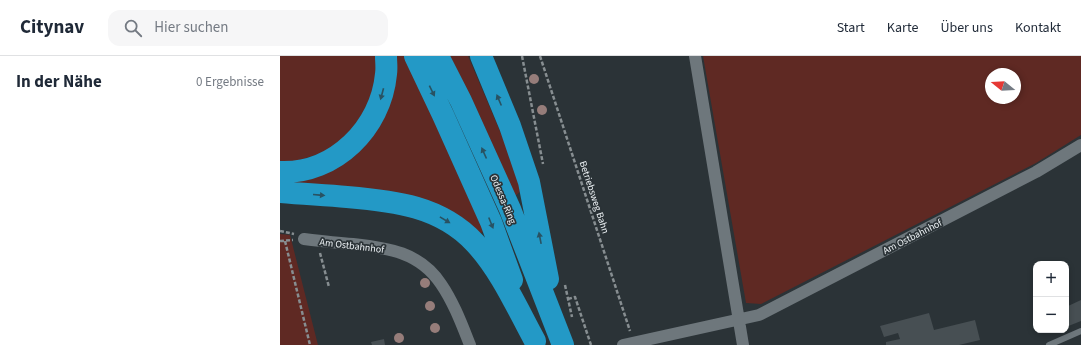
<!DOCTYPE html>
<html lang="de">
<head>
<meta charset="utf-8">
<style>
	:root { --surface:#fff; --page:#f6f6f7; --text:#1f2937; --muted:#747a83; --line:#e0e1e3 }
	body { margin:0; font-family:"Source Sans 3",sans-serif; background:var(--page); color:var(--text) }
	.controls { position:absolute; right:12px; bottom:12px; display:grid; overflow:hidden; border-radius:8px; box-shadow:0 2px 6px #0003 }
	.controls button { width:36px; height:36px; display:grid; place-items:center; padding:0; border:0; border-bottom:1px solid var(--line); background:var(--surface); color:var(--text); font:20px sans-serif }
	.compass { position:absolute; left:705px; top:12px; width:36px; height:36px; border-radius:50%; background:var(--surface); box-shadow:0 2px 6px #0003; rotate:288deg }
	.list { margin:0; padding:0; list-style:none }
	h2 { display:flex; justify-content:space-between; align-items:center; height:52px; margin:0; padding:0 16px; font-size:17px }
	h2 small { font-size:13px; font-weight:400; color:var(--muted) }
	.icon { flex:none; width:22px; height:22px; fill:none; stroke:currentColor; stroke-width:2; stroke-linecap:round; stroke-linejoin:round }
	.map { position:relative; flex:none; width:801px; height:289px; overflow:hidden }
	header { display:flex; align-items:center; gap:24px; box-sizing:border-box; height:56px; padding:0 20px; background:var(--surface); border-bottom:1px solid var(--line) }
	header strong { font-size:19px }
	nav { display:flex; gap:22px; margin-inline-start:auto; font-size:14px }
	.search { width:280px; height:36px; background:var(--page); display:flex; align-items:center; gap:10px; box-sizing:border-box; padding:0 14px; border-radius:12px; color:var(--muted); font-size:15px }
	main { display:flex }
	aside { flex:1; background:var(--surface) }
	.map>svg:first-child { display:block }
	.green { fill:#5f2923; fill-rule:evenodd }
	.building { fill:#474f53 }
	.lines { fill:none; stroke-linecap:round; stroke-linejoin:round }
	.path { stroke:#878e91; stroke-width:2.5; stroke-dasharray:4 2; stroke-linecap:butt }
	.lane { stroke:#6e777c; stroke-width:6 }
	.street { stroke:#6e777c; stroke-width:12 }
	.highway { stroke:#2399c6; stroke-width:22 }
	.tree { fill:#967d7a }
	.oneway { fill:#295262 }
	.labels { text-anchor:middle; stroke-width:3.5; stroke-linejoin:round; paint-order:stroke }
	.street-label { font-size:10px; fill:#edf2f5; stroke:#2b3337 }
</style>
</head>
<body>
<header>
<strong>Citynav</strong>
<div class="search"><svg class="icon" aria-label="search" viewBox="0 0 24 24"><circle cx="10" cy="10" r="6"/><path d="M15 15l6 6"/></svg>Hier suchen</div>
<nav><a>Start</a><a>Karte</a><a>Über uns</a><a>Kontakt</a></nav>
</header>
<main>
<aside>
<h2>In der Nähe<small>0 Ergebnisse</small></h2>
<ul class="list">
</ul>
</aside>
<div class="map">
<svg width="801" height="289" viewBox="0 0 801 289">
	<rect width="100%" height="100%" fill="#2b3337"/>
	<path class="green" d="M0 0H100L89 52 55 93 0 110Z
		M114 0H124L149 49 204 175 197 180 1 125 60 107Z
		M170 0H188L228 94 241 135 234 141Z
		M423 0H801V79L756 107 481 248 466 247ZM711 18H735V42H711Z
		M0 178 10 179 38 289H0Z"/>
	<path class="building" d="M801 244V265L786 271V251Z
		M649 257 654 274 695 264 700 284 679 289H606V286L620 283 618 277 604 281 600 270Z
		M104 283 105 289H92L91 286Z"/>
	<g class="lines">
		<path class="path" d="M242 0 263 108
			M260 0 350 275
			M0 175 14 178
			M0 185 13 184
			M5 185 30 289
			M40 197 49 231
			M285 229 292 261
			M288 243 295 241 311 289"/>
		<path class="lane" d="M769 289 801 275"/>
		<path class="street" d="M415 0 463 289
			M24 183C40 185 56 187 73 188 108 192 140 196 161 228 174 247 182 269 190 289
			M343 289 479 259 756 116 801 89"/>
		<path class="highway" d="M135 0 163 59 211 166 232 224
			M158 0 181 45 230 153 283 289
			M201 0 230 70 249 126 268 223
			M0 116C55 118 101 72 106 18 107 12 106 6 106 0
			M0 136C22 138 44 139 67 141 114 145 161 150 195 187 221 215 237 252 255 285"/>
	</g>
	<g class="tree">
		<circle cx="254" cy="23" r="5"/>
		<circle cx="262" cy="54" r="5"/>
		<circle cx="145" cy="227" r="5"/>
		<circle cx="150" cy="250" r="5"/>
		<circle cx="155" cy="272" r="5"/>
		<circle cx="119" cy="282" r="5"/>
	</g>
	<defs><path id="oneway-solid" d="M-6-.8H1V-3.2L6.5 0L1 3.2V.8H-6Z"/></defs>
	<g class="oneway">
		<use href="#oneway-solid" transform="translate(152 35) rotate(64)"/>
		<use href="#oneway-solid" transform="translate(102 38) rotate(105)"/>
		<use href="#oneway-solid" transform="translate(219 44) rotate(-113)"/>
		<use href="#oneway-solid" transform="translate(204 97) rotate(-114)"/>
		<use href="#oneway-solid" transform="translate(39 139) rotate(5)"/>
		<use href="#oneway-solid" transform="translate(165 164) rotate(31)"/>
		<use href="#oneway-solid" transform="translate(211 167) rotate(68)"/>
		<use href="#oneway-solid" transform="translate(260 182) rotate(-101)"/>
	</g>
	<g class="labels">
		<g class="street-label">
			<text transform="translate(315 141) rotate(72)" y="4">Betriebsweg Bahn</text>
			<text transform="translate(224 143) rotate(67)" y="4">Odessa-Ring</text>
			<text transform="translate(632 180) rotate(-27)" y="4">Am Ostbahnhof</text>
			<text transform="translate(72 189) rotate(7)" y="4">Am Ostbahnhof</text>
		</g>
	</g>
</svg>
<div class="controls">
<button>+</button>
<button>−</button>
</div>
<svg class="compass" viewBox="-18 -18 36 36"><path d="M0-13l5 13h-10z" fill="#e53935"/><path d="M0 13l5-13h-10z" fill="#747a83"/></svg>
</div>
</main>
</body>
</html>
